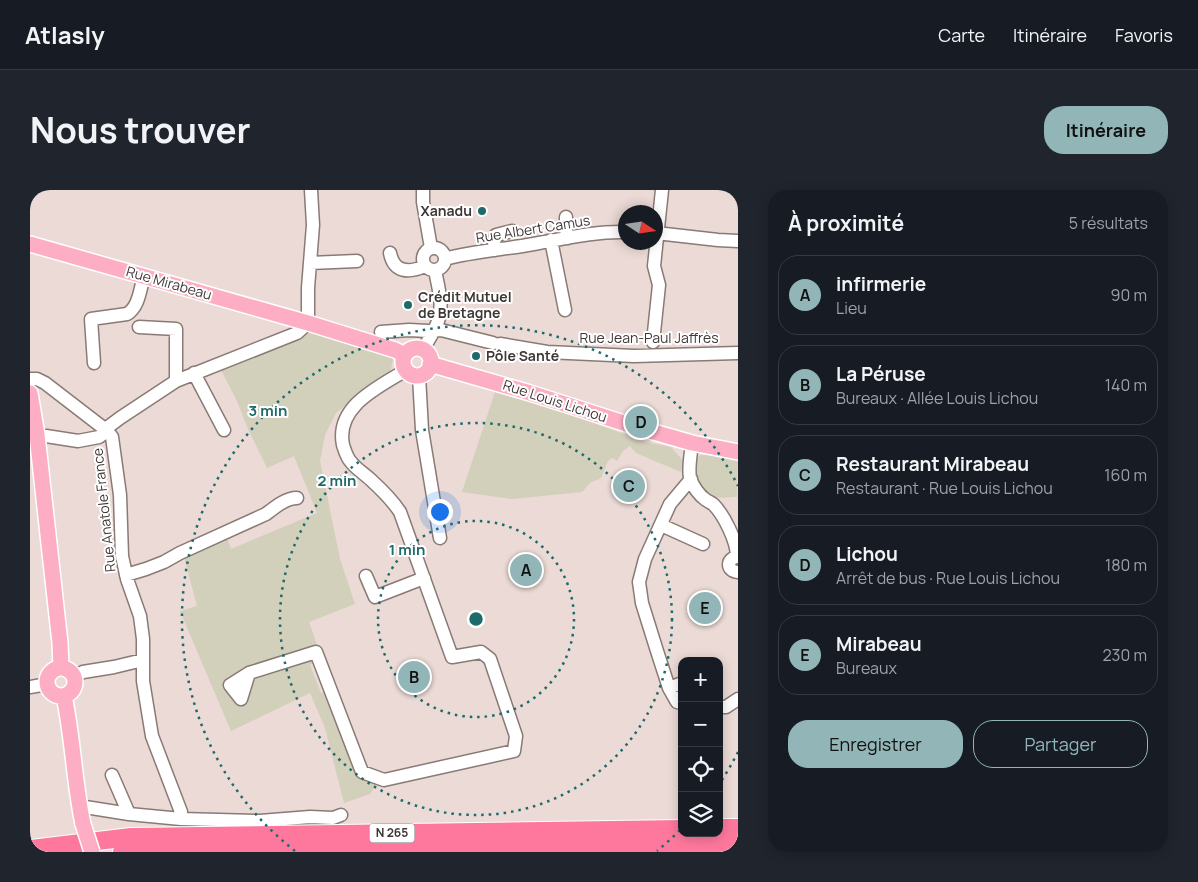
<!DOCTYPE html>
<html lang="fr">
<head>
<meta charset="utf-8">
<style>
	:root { --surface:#171b24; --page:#20242c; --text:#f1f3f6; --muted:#9ea1a6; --line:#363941; --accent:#92b5b7 }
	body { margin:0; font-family:Manrope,sans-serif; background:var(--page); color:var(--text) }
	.controls { position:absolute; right:15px; bottom:15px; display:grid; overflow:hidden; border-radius:10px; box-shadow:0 2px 12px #0003 }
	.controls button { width:45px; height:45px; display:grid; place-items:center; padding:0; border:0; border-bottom:1px solid var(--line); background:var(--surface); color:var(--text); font:25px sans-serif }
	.compass { position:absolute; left:588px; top:15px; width:45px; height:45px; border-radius:50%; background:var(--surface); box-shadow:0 2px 12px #0003; rotate:102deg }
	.you { position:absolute; left:409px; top:321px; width:18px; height:18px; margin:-12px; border:4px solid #fff; border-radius:50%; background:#1a73e8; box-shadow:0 0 0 8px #1a73e833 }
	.badge { display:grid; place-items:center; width:32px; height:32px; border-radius:50%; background:var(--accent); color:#111; font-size:16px; font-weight:700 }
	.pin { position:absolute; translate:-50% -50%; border:2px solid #fff; box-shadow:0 1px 5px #0006 }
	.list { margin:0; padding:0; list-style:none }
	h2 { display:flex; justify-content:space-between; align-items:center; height:65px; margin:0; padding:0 20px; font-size:21px }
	h2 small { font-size:16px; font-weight:400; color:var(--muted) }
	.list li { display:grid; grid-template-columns:32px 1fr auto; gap:15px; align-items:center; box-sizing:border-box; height:80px; margin:0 10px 10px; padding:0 10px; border:1px solid var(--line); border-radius:20px }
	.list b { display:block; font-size:19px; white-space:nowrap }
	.list p { margin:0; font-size:16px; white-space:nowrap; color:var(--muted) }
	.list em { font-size:16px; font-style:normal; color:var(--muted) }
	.actions { display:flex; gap:10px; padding:15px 20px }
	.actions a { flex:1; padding:11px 0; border:1px solid var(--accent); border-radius:20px; text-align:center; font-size:18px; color:var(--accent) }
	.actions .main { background:var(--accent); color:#111 }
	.icon { flex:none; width:28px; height:28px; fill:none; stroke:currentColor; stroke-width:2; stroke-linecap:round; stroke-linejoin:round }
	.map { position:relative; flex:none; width:708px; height:662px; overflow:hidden; border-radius:20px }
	header { display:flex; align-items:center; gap:30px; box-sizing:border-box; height:70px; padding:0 25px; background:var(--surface); border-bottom:1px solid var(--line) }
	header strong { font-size:24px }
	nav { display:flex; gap:28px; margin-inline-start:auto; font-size:18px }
	.intro { display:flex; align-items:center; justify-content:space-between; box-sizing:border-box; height:120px; padding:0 30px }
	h1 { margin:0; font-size:35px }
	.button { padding:12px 22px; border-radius:20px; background:var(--accent); color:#111; font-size:18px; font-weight:700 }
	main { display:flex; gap:30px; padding:0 30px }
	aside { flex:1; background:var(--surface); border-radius:20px; box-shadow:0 2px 12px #0003 }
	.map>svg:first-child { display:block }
	.green { fill:#d2cfba }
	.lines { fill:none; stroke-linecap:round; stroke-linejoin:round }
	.minor-casing { stroke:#897a75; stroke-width:15 }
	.major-casing { stroke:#fff; stroke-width:18 }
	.highway-casing { stroke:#fff; stroke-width:20 }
	.minor { stroke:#fff; stroke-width:12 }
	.major { stroke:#feaec4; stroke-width:15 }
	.highway { stroke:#fd789c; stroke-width:18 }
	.major-bridge-casing { stroke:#fff; stroke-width:18; stroke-linecap:butt }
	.major-bridge { stroke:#feaec4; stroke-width:15 }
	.ring { fill:none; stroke:#1d6a6b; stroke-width:2.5; stroke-dasharray:2.5 5 }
	.poi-dot { fill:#1d6a6b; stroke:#fff; stroke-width:2 }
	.labels { text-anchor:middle; stroke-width:4; stroke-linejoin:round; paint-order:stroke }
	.shield { fill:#fff; stroke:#797472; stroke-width:1 }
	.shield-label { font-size:12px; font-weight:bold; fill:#3f3836 }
	.poi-label { font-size:14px; font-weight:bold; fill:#3f3836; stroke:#fff; text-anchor:start }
	.street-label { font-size:14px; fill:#3f3836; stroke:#fff }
	.centre { fill:#1d6a6b; stroke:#fff; stroke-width:2.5 }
	.ring-label { font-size:15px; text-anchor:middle; font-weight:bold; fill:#1d6a6b; stroke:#fff; stroke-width:4; stroke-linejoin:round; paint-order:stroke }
</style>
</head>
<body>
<header>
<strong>Atlasly</strong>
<nav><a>Carte</a><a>Itinéraire</a><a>Favoris</a></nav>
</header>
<div class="intro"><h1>Nous trouver</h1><a class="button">Itinéraire</a></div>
<main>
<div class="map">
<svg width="708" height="662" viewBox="0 0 708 662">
	<rect width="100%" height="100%" fill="#ebdad5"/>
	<path class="green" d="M280 142 363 168 361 180 306 223 295 245 290 271 310 369 325 414 279 432 287 455 280 458 286 472 280 475 291 503 297 501 320 566 347 593 340 604 314 613 295 538 280 503 201 541 150 421 167 416 153 363 196 345 201 359 287 323 264 266 237 278 218 239 207 211 188 174Z
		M465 202 544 226 594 244 605 250 641 257 654 272 651 282 606 263 600 256 593 261 587 271 583 268 578 271 571 288 560 293 552 302 482 309 432 302Z
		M670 265H676L708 269 707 307C700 307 690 309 683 306 669 301 659 277 670 265Z"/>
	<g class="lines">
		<defs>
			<path id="minor" d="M393 0V12L401 58
				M536 27V40L538 48
				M626 43 688 50 708 51
				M521 50 535 120
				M393 69a11 11 0 1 1 22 0a11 11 0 1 1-22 0Z
				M465 60 464 52 466 45 482 41
				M360 63C364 83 379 83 395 76
				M415 69C440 62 466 60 492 56 526 51 560 41 596 42
				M280 73 327 71
				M109 137 146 139V191
				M351 142 379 140 398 141 411 140 463 153
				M623 152 629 95 624 76 632 0
				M470 154 517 162 604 166 708 163
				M393 160C398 150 405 141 408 131 414 115 408 97 405 80
				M64 173 61 129 97 124C109 117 110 99 114 86
				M164 183 194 240
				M389 186 392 240 410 348
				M0 189H7L15 193 76 240 82 247 90 305 92 366 97 389 110 426 113 449V491L122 546 151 622V629
				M16 246 48 251 69 247 73 244 78 237 90 228 146 191 267 143 278 133V98L283 35 281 0
				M662 253C661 264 658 277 660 288 663 296 669 305 676 310 678 311 681 313 683 314 694 325 707 351 707 367
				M631 335 673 354
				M708 367C696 368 696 381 708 382
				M96 385 116 379 134 372 150 363 236 324C245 317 256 308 267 308
				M336 386 345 407 394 388
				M219 483 211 509 200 495 219 483 286 462 332 582 354 590 484 561 486 546 460 469 451 462 422 467 370 322C362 310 352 300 341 290 335 284 326 279 321 272 317 268 315 261 313 255 305 216 349 197 376 180
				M44 487 53 482 84 477 113 470
				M0 497 17 494
				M639 498 652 493
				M652 513 647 512 639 498 627 461 612 413 609 392 615 369 640 314 661 289
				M689 517H696L708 509
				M82 585 99 624
				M49 616 99 624 151 629 230 631 280 627 303 628 311 625"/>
			<path id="major" d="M0 54 278 133 365 160 375 165
				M373 172a14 14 0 1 1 28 0a14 14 0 1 1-28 0Z
				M400 174 497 202 606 237 662 253 708 262
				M0 203 7 245 30 453 31 478
				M17 492a14 14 0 1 1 28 0a14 14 0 1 1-28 0Z
				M34 506C43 548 44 592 53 634"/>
			<path id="highway" d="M689 638H708
				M0 659 101 647 652 639
				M92 662 105 661 708 653"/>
		</defs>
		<use href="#minor" class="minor-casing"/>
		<use href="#major" class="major-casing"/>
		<use href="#highway" class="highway-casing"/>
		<use href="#minor" class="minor"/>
		<use href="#major" class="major"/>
		<use href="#highway" class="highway"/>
		<defs>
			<path id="major-bridge" d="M53 634 62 662"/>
		</defs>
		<use href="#major-bridge" class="major-bridge-casing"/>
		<use href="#major-bridge" class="major-bridge"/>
	</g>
	<g class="ring">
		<circle cx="446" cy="429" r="98"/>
		<circle cx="446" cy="429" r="196"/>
		<path d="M708 562A294 294 0 0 1 690 593M650 640A294 294 0 0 1 627 661M265 661A294 294 0 1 1 708 296"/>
	</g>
	<g class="poi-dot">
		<circle cx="452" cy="21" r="5"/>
		<circle cx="378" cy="115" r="5"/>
		<circle cx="446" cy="166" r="5"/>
	</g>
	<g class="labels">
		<rect class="shield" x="339.5" y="633.5" width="45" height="19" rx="4"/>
		<g class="shield-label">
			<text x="362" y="647">N 265</text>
		</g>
		<g class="poi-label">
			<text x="442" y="26" text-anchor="end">Xanadu</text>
			<text x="388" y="112">Crédit Mutuel<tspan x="388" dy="16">de Bretagne</tspan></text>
			<text x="456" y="171">Pôle Santé</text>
		</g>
		<g class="street-label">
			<text transform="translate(503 39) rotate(-9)" y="5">Rue Albert Camus</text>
			<text transform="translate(139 93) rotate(16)" y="5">Rue Mirabeau</text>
			<text x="619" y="153">Rue Jean-Paul Jaffrès</text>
			<text transform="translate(525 211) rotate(18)" y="5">Rue Louis Lichou</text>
			<text transform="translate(74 320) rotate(-96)" y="5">Rue Anatole France</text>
		</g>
	</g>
	<circle cx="446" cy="429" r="8" class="centre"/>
	<g class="ring-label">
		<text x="238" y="226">3 min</text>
		<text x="307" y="296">2 min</text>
		<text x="377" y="365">1 min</text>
	</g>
</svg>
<div class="controls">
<button>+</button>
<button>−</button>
<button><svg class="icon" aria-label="locate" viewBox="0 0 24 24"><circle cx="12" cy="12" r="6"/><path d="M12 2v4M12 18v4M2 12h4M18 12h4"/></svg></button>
<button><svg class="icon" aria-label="layers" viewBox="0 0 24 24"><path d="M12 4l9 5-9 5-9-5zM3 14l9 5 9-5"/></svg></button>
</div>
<svg class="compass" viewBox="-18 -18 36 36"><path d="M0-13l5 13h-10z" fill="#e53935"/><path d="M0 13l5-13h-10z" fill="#9ea1a6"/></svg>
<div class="you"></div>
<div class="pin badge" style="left:496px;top:380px">A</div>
<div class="pin badge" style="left:384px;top:487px">B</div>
<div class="pin badge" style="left:599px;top:296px">C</div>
<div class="pin badge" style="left:611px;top:232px">D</div>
<div class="pin badge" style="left:675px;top:418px">E</div>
</div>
<aside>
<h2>À proximité<small>5 résultats</small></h2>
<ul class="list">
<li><span class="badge">A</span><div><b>infirmerie</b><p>Lieu</p></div><em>90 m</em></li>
<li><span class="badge">B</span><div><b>La Péruse</b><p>Bureaux · Allée Louis Lichou</p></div><em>140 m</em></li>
<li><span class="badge">C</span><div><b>Restaurant Mirabeau</b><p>Restaurant · Rue Louis Lichou</p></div><em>160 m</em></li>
<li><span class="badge">D</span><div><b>Lichou</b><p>Arrêt de bus · Rue Louis Lichou</p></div><em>180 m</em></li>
<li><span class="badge">E</span><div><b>Mirabeau</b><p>Bureaux</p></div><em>230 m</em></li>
</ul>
<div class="actions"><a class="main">Enregistrer</a><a>Partager</a></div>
</aside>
</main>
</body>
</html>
